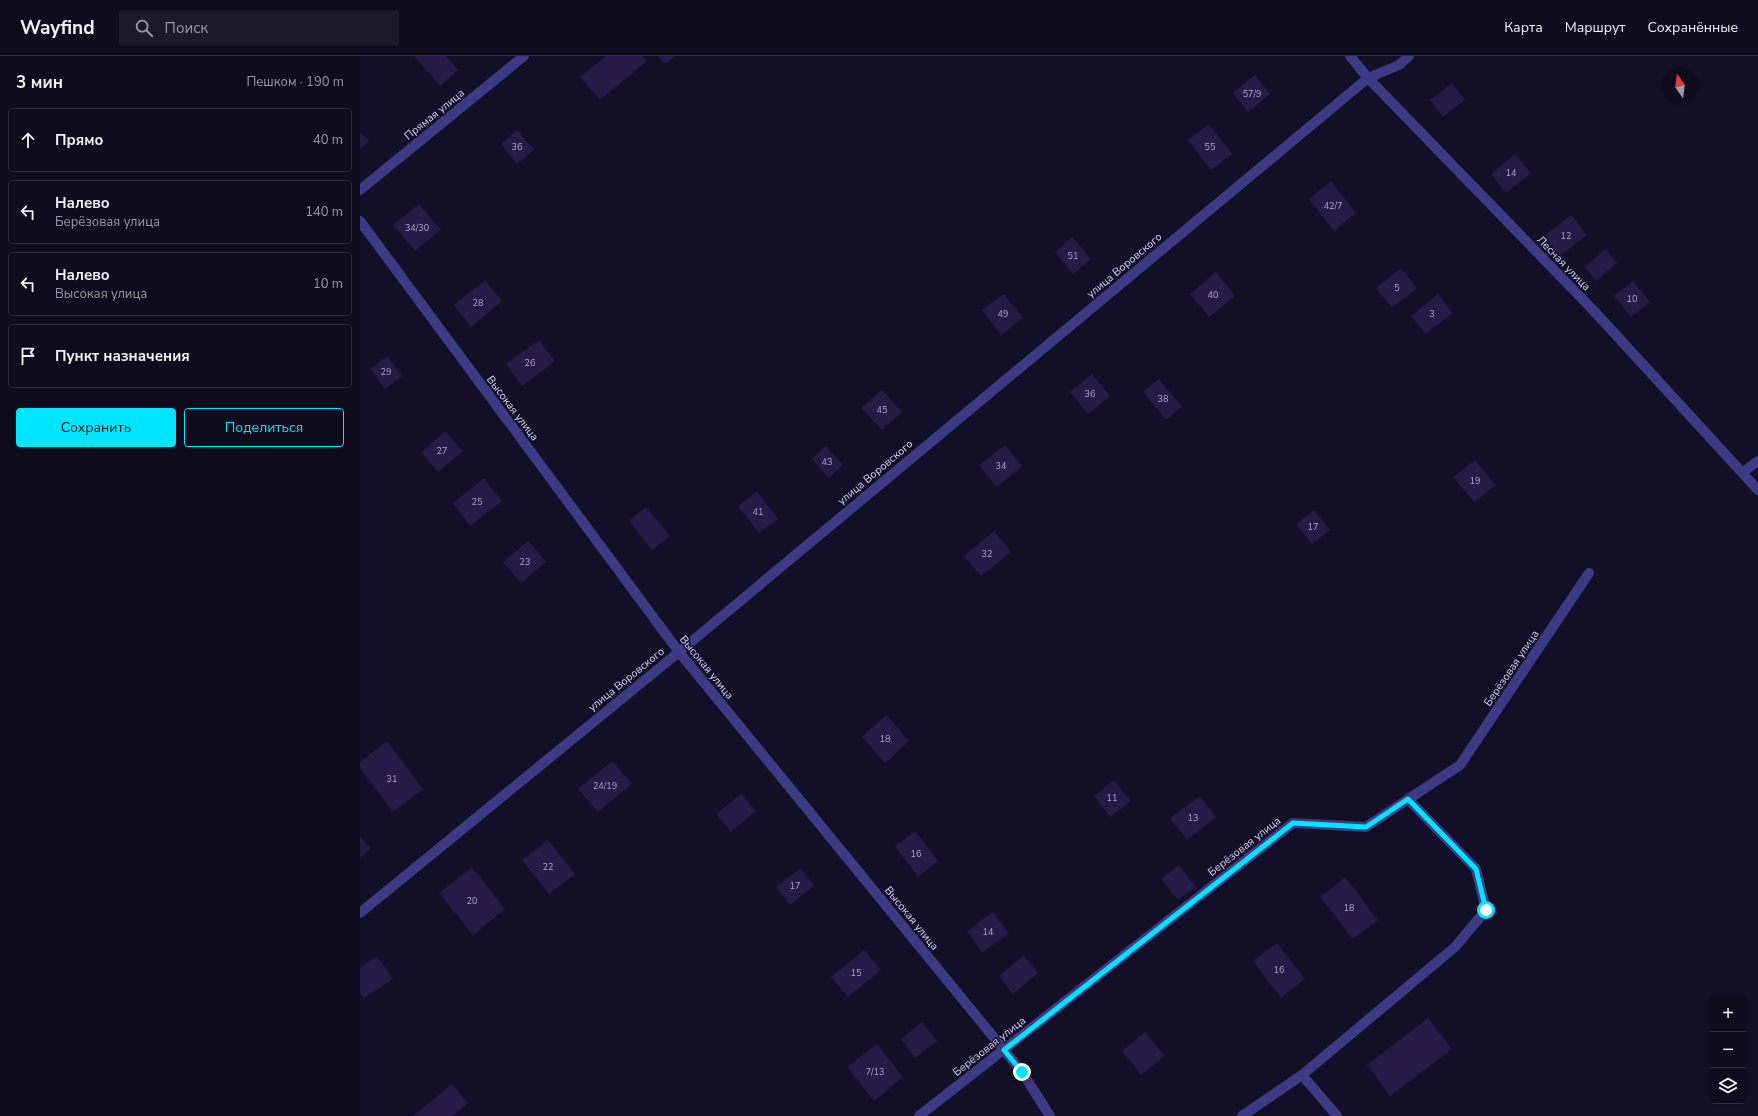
<!DOCTYPE html>
<html lang="ru">
<head>
<meta charset="utf-8">
<style>
	:root { --surface:#0e0b1c; --page:#1c1929; --text:#f1f3f6; --muted:#9b9ba3; --line:#2e2b3b; --accent:#00e5ff }
	body { margin:0; font-family:"Nunito Sans",sans-serif; background:var(--page); color:var(--text) }
	.controls { position:absolute; right:12px; bottom:12px; display:grid; overflow:hidden; border-radius:4px; box-shadow:0 1px 3px #0004 }
	.controls button { width:36px; height:36px; display:grid; place-items:center; padding:0; border:0; border-bottom:1px solid var(--line); background:var(--surface); color:var(--text); font:20px sans-serif }
	.compass { position:absolute; left:1302px; top:12px; width:36px; height:36px; border-radius:50%; background:var(--surface); box-shadow:0 1px 3px #0004; rotate:346deg }
	.stop { position:absolute; width:12px; height:12px; margin:-9px; border:3px solid #00e5ff; border-radius:50%; background:#fff }
	.stop.end { background:#00e5ff; border-color:#fff; box-shadow:0 1px 4px #0008 }
	.list { margin:0; padding:0; list-style:none }
	h2 { display:flex; justify-content:space-between; align-items:center; height:52px; margin:0; padding:0 16px; font-size:17px }
	h2 small { font-size:13px; font-weight:400; color:var(--muted) }
	.list li { display:grid; grid-template-columns:26px 1fr auto; gap:12px; align-items:center; box-sizing:border-box; height:64px; margin:0 8px 8px; padding:0 8px; border:1px solid var(--line); border-radius:4px }
	.list b { display:block; font-size:15px; white-space:nowrap }
	.list p { margin:0; font-size:13px; white-space:nowrap; color:var(--muted) }
	.list em { font-size:13px; font-style:normal; color:var(--muted) }
	.actions { display:flex; gap:8px; padding:12px 16px }
	.actions a { flex:1; padding:9px 0; border:1px solid var(--accent); border-radius:4px; text-align:center; font-size:14px; color:var(--accent) }
	.actions .main { background:var(--accent); color:#111 }
	.icon { flex:none; width:22px; height:22px; fill:none; stroke:currentColor; stroke-width:2; stroke-linecap:round; stroke-linejoin:round }
	.map { position:relative; flex:none; width:1398px; height:1060px; overflow:hidden }
	header { display:flex; align-items:center; gap:24px; box-sizing:border-box; height:56px; padding:0 20px; background:var(--surface); border-bottom:1px solid var(--line) }
	header strong { font-size:19px }
	nav { display:flex; gap:22px; margin-inline-start:auto; font-size:14px }
	.search { width:280px; height:36px; background:var(--page); display:flex; align-items:center; gap:10px; box-sizing:border-box; padding:0 14px; border-radius:4px; color:var(--muted); font-size:15px }
	main { display:flex }
	aside { flex:1; background:var(--surface) }
	.map>svg:first-child { display:block }
	.building { fill:#241b47 }
	.lines { fill:none; stroke-linecap:round; stroke-linejoin:round }
	.minor { stroke:#3d3a85; stroke-width:10 }
	.route { stroke:#00e5ff; stroke-width:5 }
	.labels { text-anchor:middle; stroke-width:3; stroke-linejoin:round; paint-order:stroke }
	.number-label { font-size:9px; fill:#aca6d1 }
	.street-label { font-size:11px; fill:#d9d4ff; stroke:#130f26 }
</style>
</head>
<body>
<header>
<strong>Wayfind</strong>
<div class="search"><svg class="icon" aria-label="search" viewBox="0 0 24 24"><circle cx="10" cy="10" r="6"/><path d="M15 15l6 6"/></svg>Поиск</div>
<nav><a>Карта</a><a>Маршрут</a><a>Сохранённые</a></nav>
</header>
<main>
<aside>
<h2>3 мин<small>Пешком · 190 m</small></h2>
<ul class="list">
<li><svg class="icon" aria-label="ahead" viewBox="0 0 24 24"><path d="M12 20V5M6 11l6-6 6 6"/></svg><div><b>Прямо</b></div><em>40 m</em></li>
<li><svg class="icon" aria-label="left" viewBox="0 0 24 24"><path d="M17 20v-9H6M10 6l-5 5 5 5"/></svg><div><b>Налево</b><p>Берёзовая улица</p></div><em>140 m</em></li>
<li><svg class="icon" aria-label="left" viewBox="0 0 24 24"><path d="M17 20v-9H6M10 6l-5 5 5 5"/></svg><div><b>Налево</b><p>Высокая улица</p></div><em>10 m</em></li>
<li><svg class="icon" aria-label="arrive" viewBox="0 0 24 24"><path d="M6 21V4h12l-3 4 3 4H6"/></svg><div><b>Пункт назначения</b></div></li>
</ul>
<div class="actions"><a class="main">Сохранить</a><a>Поделиться</a></div>
</aside>
<div class="map">
<svg width="1398" height="1060" viewBox="0 0 1398 1060">
	<rect width="100%" height="100%" fill="#130f26"/>
	<path class="building" d="M54 0H86L98 14 80 30Z
		M246 0H282L287 5 240 44 220 21Z
		M298 0H315L305 8Z
		M895 19 910 38 888 56 873 37Z
		M1092 27 1105 44 1083 61 1070 44Z
		M849 68 872 98 851 114 828 84Z
		M157 74 174 94 157 108 141 88Z
		M0 76 9 85 0 93Z
		M1155 98 1171 117 1146 137 1131 118Z
		M971 125 996 157 974 175 949 143Z
		M59 148 81 174 55 195 33 169Z
		M1211 159 1227 179 1200 200 1184 180Z
		M712 181 731 203 713 218 695 196Z
		M1246 193 1257 207 1236 225 1224 211Z
		M1041 212 1057 232 1032 252 1016 232Z
		M856 216 875 240 849 261 830 238Z
		M125 224 142 245 111 271 94 249Z
		M1273 225 1290 246 1271 261 1254 240Z
		M644 238 663 262 641 279 622 254Z
		M1078 238 1093 257 1065 278 1051 260Z
		M179 284 195 305 162 330 146 308Z
		M27 300 42 320 25 333 10 313Z
		M732 318 750 340 728 358 710 336Z
		M799 323 822 351 806 364 783 336Z
		M522 334 542 356 522 374 501 352Z
		M85 375 103 395 78 416 61 396Z
		M645 389 662 410 637 431 619 409Z
		M466 390 483 409 469 422 452 403Z
		M1115 404 1136 429 1114 446 1093 421Z
		M124 422 142 445 110 470 93 447Z
		M397 435 418 463 399 477 378 450Z
		M286 451 310 480 292 494 269 465Z
		M954 454 970 474 952 488 936 468Z
		M634 475 651 496 621 520 604 500Z
		M168 485 186 506 161 527 143 506Z
		M526 659 549 685 525 707 502 681Z
		M27 685 63 733 33 756 0 712V706Z
		M252 705 272 728 238 756 218 733Z
		M754 724 771 745 750 761 734 740Z
		M381 738 396 755 371 776 356 758Z
		M840 740 856 761 827 784 810 762Z
		M555 775 578 805 558 821 535 790Z
		M0 780 11 792 0 802Z
		M188 784 215 818 189 838 162 804Z
		M819 809 836 831 818 844 801 823Z
		M112 811 145 853 113 879 79 837Z
		M441 812 454 830 430 849 416 831Z
		M985 821 1018 864 993 883 960 841Z
		M633 856 649 878 622 896 607 875Z
		M917 887 945 923 921 942 893 905Z
		M504 894 521 914 488 941 471 921Z
		M664 899 678 917 653 938 639 920Z
		M17 900 33 923 4 942 0 936V911Z
		M1068 962 1092 993 1030 1040 1007 1009Z
		M562 966 577 985 555 1002 541 983Z
		M785 976 805 1000 781 1019 762 995Z
		M517 988 543 1021 514 1045 487 1011Z
		M92 1028 108 1047 93 1060H53Z"/>
	<g class="lines">
		<path class="minor" d="M990 0 1008 22 1234 255 1398 434
			M0 134 164 0
			M0 165 319 596 662 1016 690 1060
			M1383 416 1398 405
			M0 857 319 596 1008 22 1039 9 1049 0
			M942 1019 977 1060
			M559 1060 933 767 1006 771 1100 709 1229 517
			M882 1060 942 1019 1095 891 1126 854 1116 813 1048 743"/>
	</g>
	<g class="lines">
		<path class="route" d="M662 1016 644 994 933 767 1006 771 1048 743 1116 813 1126 854"/>
	</g>
	<g class="labels">
		<g class="number-label">
			<text x="892" y="41">57/9</text>
			<text x="157" y="94">36</text>
			<text x="850" y="94">55</text>
			<text x="1151" y="120">14</text>
			<text x="973" y="153">42/7</text>
			<text x="57" y="175">34/30</text>
			<text x="1206" y="183">12</text>
			<text x="713" y="203">51</text>
			<text x="1037" y="235">5</text>
			<text x="853" y="242">40</text>
			<text x="1272" y="246">10</text>
			<text x="118" y="250">28</text>
			<text x="643" y="261">49</text>
			<text x="1072" y="261">3</text>
			<text x="170" y="310">26</text>
			<text x="26" y="319">29</text>
			<text x="730" y="341">36</text>
			<text x="803" y="346">38</text>
			<text x="522" y="357">45</text>
			<text x="82" y="398">27</text>
			<text x="467" y="409">43</text>
			<text x="641" y="413">34</text>
			<text x="1115" y="428">19</text>
			<text x="117" y="449">25</text>
			<text x="398" y="459">41</text>
			<text x="953" y="474">17</text>
			<text x="627" y="501">32</text>
			<text x="165" y="509">23</text>
			<text x="525" y="686">18</text>
			<text x="32" y="726">31</text>
			<text x="245" y="733">24/19</text>
			<text x="752" y="745">11</text>
			<text x="833" y="765">13</text>
			<text x="556" y="801">16</text>
			<text x="188" y="814">22</text>
			<text x="435" y="833">17</text>
			<text x="112" y="848">20</text>
			<text x="989" y="855">18</text>
			<text x="628" y="879">14</text>
			<text x="919" y="917">16</text>
			<text x="496" y="920">15</text>
			<text x="515" y="1019">7/13</text>
		</g>
		<g class="street-label">
			<text transform="translate(74 58) rotate(-39)" y="4">Прямая улица</text>
			<text transform="translate(1204 207) rotate(46)" y="4">Лесная улица</text>
			<text transform="translate(764 209) rotate(-40)" y="4">улица Воровского</text>
			<text transform="translate(153 352) rotate(53)" y="4">Высокая улица</text>
			<text transform="translate(515 416) rotate(-40)" y="4">улица Воровского</text>
			<text transform="translate(347 611) rotate(51)" y="4">Высокая улица</text>
			<text transform="translate(1151 612) rotate(-56)" y="4">Берёзовая улица</text>
			<text transform="translate(266 623) rotate(-39)" y="4">улица Воровского</text>
			<text transform="translate(884 790) rotate(-38)" y="4">Берёзовая улица</text>
			<text transform="translate(552 862) rotate(51)" y="4">Высокая улица</text>
			<text transform="translate(629 990) rotate(-38)" y="4">Берёзовая улица</text>
		</g>
	</g>
</svg>
<div class="controls">
<button>+</button>
<button>−</button>
<button><svg class="icon" aria-label="layers" viewBox="0 0 24 24"><path d="M12 4l9 5-9 5-9-5zM3 14l9 5 9-5"/></svg></button>
</div>
<svg class="compass" viewBox="-18 -18 36 36"><path d="M0-13l5 13h-10z" fill="#e53935"/><path d="M0 13l5-13h-10z" fill="#9b9ba3"/></svg>
<div class="stop" style="left:1126px;top:854px"></div>
<div class="stop end" style="left:662px;top:1016px"></div>
</div>
</main>
</body>
</html>
